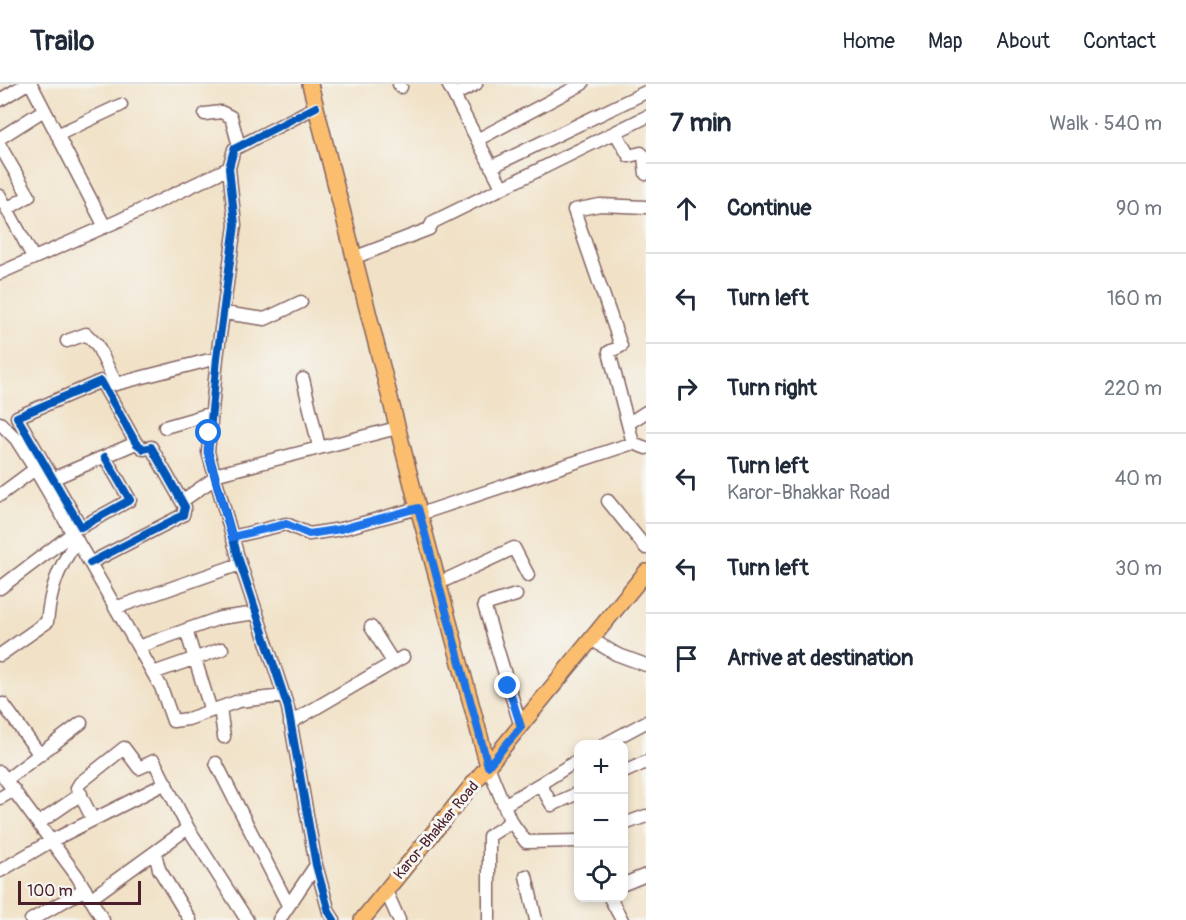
<!DOCTYPE html>
<html lang="en">
<head>
<meta charset="utf-8">
<style>
	:root { --surface:#fff; --page:#f2f2f3; --text:#1f2937; --muted:#747a83; --line:#e0e1e3 }
	body { margin:0; font-family:Pangolin,sans-serif; background:var(--page); color:var(--text) }
	.controls { position:absolute; right:18px; bottom:18px; display:grid; overflow:hidden; border-radius:12px; box-shadow:0 3px 9px #0003 }
	.controls button { width:54px; height:54px; display:grid; place-items:center; padding:0; border:0; border-bottom:2px solid var(--line); background:var(--surface); color:var(--text); font:30px sans-serif }
	.scale { position:absolute; left:18px; bottom:15px; width:123px; box-sizing:border-box; padding-left:6px; border:3px solid #4a1f2b; border-top:0; font-size:16px; line-height:21px; white-space:nowrap; color:#4a1f2b; -webkit-text-stroke:4px #f6f6f2; paint-order:stroke }
	.stop { position:absolute; width:18px; height:18px; margin:-14px; border:4px solid #1a73e8; border-radius:50%; background:#fff }
	.stop.end { background:#1a73e8; border-color:#fff; box-shadow:0 2px 6px #0008 }
	.list { margin:0; padding:0; list-style:none }
	h2 { display:flex; justify-content:space-between; align-items:center; height:78px; margin:0; padding:0 24px; font-size:26px }
	h2 small { font-size:20px; font-weight:400; color:var(--muted) }
	.list li { display:grid; grid-template-columns:39px 1fr auto; gap:18px; align-items:center; box-sizing:border-box; height:90px; padding:0 24px; border-top:2px solid var(--line) }
	.list b { display:block; font-size:22px; white-space:nowrap }
	.list p { margin:0; font-size:20px; white-space:nowrap; color:var(--muted) }
	.list em { font-size:20px; font-style:normal; color:var(--muted) }
	.icon { flex:none; width:33px; height:33px; fill:none; stroke:currentColor; stroke-width:2; stroke-linecap:round; stroke-linejoin:round }
	.map { position:relative; flex:none; width:646px; height:836px; overflow:hidden }
	header { display:flex; align-items:center; gap:36px; box-sizing:border-box; height:84px; padding:0 30px; background:var(--surface); border-bottom:2px solid var(--line) }
	header strong { font-size:28px }
	nav { display:flex; gap:33px; margin-inline-start:auto; font-size:21px }
	main { display:flex }
	aside { flex:1; background:var(--surface) }
	.map>svg:first-child { display:block }
	.lines { fill:none; stroke-linecap:round; stroke-linejoin:round }
	.minor-casing { stroke:#846362; stroke-width:15 }
	.major-casing { stroke:#846362; stroke-width:18 }
	.minor { stroke:#fff; stroke-width:12 }
	.major { stroke:#fabe6e; stroke-width:15 }
	.cycleway-casing { stroke:#f6f6f2; stroke-width:11 }
	.cycleway { stroke:#0057b8; stroke-width:8 }
	.route { stroke:#1a73e8; stroke-width:8 }
	.labels { text-anchor:middle; stroke-width:6; stroke-linejoin:round; paint-order:stroke }
	.street-label { font-size:15px; fill:#4a1f2b; stroke:#f6f6f2 }
</style>
</head>
<body>
<header>
<strong>Trailo</strong>
<nav><a>Home</a><a>Map</a><a>About</a><a>Contact</a></nav>
</header>
<main>
<div class="map">
<svg width="646" height="836" viewBox="0 0 646 836">
	<rect width="100%" height="100%" fill="#f6f6f2"/>
	<filter id="ink" filterUnits="userSpaceOnUse"><feTurbulence type="fractalNoise" baseFrequency=".0167" numOctaves="2"/><feDisplacementMap in="SourceGraphic" scale="12" xChannelSelector="R" yChannelSelector="G"/><feConvolveMatrix kernelMatrix="1 2 1 2 8 2 1 2 1" color-interpolation-filters="sRGB"/></filter>
	<filter id="wash" filterUnits="userSpaceOnUse"><feTurbulence type="fractalNoise" baseFrequency=".008" numOctaves="4" result="noise"/><feDisplacementMap in="SourceGraphic" scale="24" xChannelSelector="R" yChannelSelector="G"/><feGaussianBlur stdDeviation="1.35" result="paint"/><feColorMatrix in="noise" values="0 0 0 0 0 0 0 0 0 0 0 0 0 0 0 0 0 1.4 0 .05"/><feComposite in="paint" operator="in"/></filter>
	<g filter="url(#wash)">
		<rect width="100%" height="100%" fill="#f1e2c7"/>
	</g>
	<g filter="url(#ink)">
		<g class="lines">
			<defs>
				<path id="minor" d="M31 0 105 143
					M399 0 401 3
					M448 0 502 103
					M454 11 476 0
					M0 16 26 0
					M316 23 234 65 229 84 235 141 217 274 208 368 238 473 288 624 316 781 329 828 334 836
					M205 30 221 28 231 33 239 62
					M615 48 629 72 641 69 644 72 646 90
					M57 51 121 21
					M0 54 44 26
					M477 56 582 0
					M0 62 29 112 7 125
					M491 83 646 8
					M0 112 33 173
					M353 174 429 145 433 138 646 33
					M0 189 120 136 229 84
					M224 229 265 235 301 218
					M67 257 86 250 97 261 116 300 217 274
					M303 295 319 363
					M0 339 16 355 35 385 90 479 161 603 173 637 188 635 239 617 284 612
					M629 339 646 328
					M165 343 210 330
					M633 359 609 268 621 262 574 126 600 121 646 123
					M214 391 397 344
					M52 395 136 359
					M0 411 35 385
					M182 417 215 394
					M608 417 646 464
					M420 430 633 359 646 364
					M232 453 286 440 309 450 341 445 418 424
					M90 479 183 431 185 423 151 363 144 365 136 359 101 297 17 333 81 443 130 416 105 373
					M439 499 514 464 528 491
					M0 504 73 449
					M516 511 484 521 521 643
					M115 524 240 480
					M371 543 393 578
					M186 546 211 627
					M591 555 616 570 646 581
					M138 563 220 534 257 529
					M0 571 47 538C51 503 57 486 77 456
					M153 589 222 565
					M3 620 40 671
					M220 624 224 653
					M290 639 403 573
					M605 660 646 638
					M216 679 288 821
					M488 682 510 736 505 742 489 752V836
					M0 688 77 792 103 836
					M624 688 646 678
					M6 696 81 639
					M540 700 578 676
					M0 714 14 706
					M504 721 540 700 552 721 578 709
					M93 736 77 704 80 699 124 664 139 684 154 677 188 744 247 836
					M510 736 526 758 578 757
					M39 739 81 710
					M624 740 646 732
					M155 769 159 785 190 836
					M0 787 51 757 166 699
					M526 792 536 836
					M624 800 646 791
					M386 807 399 836
					M610 814 622 836
					M90 815 188 744
					M31 836 85 805
					M279 836 316 781"/>
				<path id="major" d="M310 0 418 424 488 682
					M362 836 646 488"/>
			</defs>
			<use href="#minor" class="minor-casing"/>
			<use href="#major" class="major-casing"/>
			<use href="#minor" class="minor"/>
			<use href="#major" class="major"/>
			<defs>
				<path id="cycleway" d="M316 23 234 65 229 84 235 141 217 274 208 368 238 473 288 624 316 781 329 828 334 836
					M90 479 183 431 185 423 151 363 144 365 136 359 101 297 17 333 81 443 130 416 105 373"/>
			</defs>
			<use href="#cycleway" class="cycleway-casing"/>
			<use href="#cycleway" class="cycleway"/>
		</g>
	</g>
	<g class="lines" filter="url(#ink)">
		<path class="route" d="M209 349 208 368 232 453 286 440 309 450 341 445 418 424 488 682 521 643 508 602"/>
	</g>
	<g class="labels">
		<g class="street-label">
			<text transform="translate(436 746) rotate(-50)" y="5">Karor-Bhakkar Road</text>
		</g>
	</g>
</svg>
<div class="controls">
<button>+</button>
<button>−</button>
<button><svg class="icon" aria-label="locate" viewBox="0 0 24 24"><circle cx="12" cy="12" r="6"/><path d="M12 2v4M12 18v4M2 12h4M18 12h4"/></svg></button>
</div>
<div class="scale">100 m</div>
<div class="stop" style="left:209px;top:349px"></div>
<div class="stop end" style="left:508px;top:602px"></div>
</div>
<aside>
<h2>7 min<small>Walk · 540 m</small></h2>
<ul class="list">
<li><svg class="icon" aria-label="ahead" viewBox="0 0 24 24"><path d="M12 20V5M6 11l6-6 6 6"/></svg><div><b>Continue</b></div><em>90 m</em></li>
<li><svg class="icon" aria-label="left" viewBox="0 0 24 24"><path d="M17 20v-9H6M10 6l-5 5 5 5"/></svg><div><b>Turn left</b></div><em>160 m</em></li>
<li><svg class="icon" aria-label="right" viewBox="0 0 24 24"><path d="M7 20v-9h11M14 6l5 5-5 5"/></svg><div><b>Turn right</b></div><em>220 m</em></li>
<li><svg class="icon" aria-label="left" viewBox="0 0 24 24"><path d="M17 20v-9H6M10 6l-5 5 5 5"/></svg><div><b>Turn left</b><p>Karor-Bhakkar Road</p></div><em>40 m</em></li>
<li><svg class="icon" aria-label="left" viewBox="0 0 24 24"><path d="M17 20v-9H6M10 6l-5 5 5 5"/></svg><div><b>Turn left</b></div><em>30 m</em></li>
<li><svg class="icon" aria-label="arrive" viewBox="0 0 24 24"><path d="M6 21V4h12l-3 4 3 4H6"/></svg><div><b>Arrive at destination</b></div></li>
</ul>
</aside>
</main>
</body>
</html>
